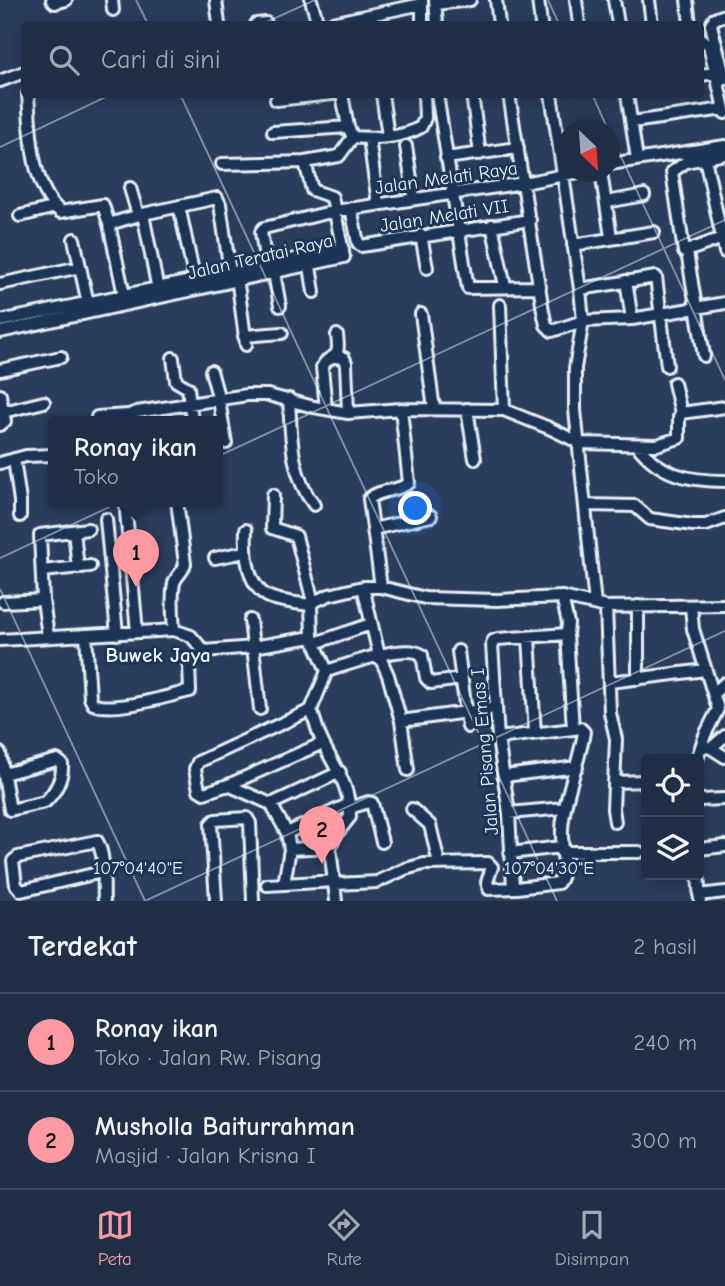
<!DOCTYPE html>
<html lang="id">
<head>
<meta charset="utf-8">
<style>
	:root { --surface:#202e46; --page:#2d3a51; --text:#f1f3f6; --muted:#a2a8b3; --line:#3d4a5f; --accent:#ff9aa2 }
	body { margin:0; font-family:"Comic Neue",sans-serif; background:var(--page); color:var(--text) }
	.controls { position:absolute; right:21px; bottom:21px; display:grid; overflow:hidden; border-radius:7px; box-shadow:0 4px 18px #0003 }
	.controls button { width:63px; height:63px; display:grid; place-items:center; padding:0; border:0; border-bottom:2px solid var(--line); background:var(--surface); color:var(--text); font:35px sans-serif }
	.compass { position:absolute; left:557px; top:119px; width:63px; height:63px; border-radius:50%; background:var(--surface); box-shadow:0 4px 18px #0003; rotate:155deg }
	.you { position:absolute; left:416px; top:509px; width:24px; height:24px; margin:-18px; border:5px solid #fff; border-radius:50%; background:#1a73e8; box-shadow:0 0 0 10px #1a73e833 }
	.badge { display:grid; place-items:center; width:46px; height:46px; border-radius:50%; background:var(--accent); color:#111; font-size:23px; font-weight:700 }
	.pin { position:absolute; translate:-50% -58px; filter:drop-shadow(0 2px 4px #0008) }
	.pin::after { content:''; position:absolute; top:37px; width:24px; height:21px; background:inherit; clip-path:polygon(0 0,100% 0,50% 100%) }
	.popup { position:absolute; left:48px; top:416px; width:175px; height:91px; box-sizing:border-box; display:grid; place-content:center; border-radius:7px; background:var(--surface); filter:drop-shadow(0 2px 5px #0005); font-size:23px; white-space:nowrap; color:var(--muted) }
	.popup b { font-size:26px; color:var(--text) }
	.popup::after { content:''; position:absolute; left:50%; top:100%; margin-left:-14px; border:14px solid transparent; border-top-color:var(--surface) }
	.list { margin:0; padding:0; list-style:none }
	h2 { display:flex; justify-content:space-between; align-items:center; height:91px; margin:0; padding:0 28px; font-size:30px }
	h2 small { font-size:23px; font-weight:400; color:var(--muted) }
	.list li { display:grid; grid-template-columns:46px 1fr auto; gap:21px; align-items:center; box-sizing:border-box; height:98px; padding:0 28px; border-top:2px solid var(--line) }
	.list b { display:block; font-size:26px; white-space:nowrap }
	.list p { margin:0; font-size:23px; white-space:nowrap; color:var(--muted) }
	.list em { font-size:23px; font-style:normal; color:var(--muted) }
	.icon { flex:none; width:38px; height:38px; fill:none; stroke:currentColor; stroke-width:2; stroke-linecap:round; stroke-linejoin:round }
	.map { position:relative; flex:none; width:725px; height:901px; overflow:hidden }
	.search { position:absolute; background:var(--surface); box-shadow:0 4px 18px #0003; left:21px; right:21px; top:21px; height:77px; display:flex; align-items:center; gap:18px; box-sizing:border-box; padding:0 24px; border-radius:7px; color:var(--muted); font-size:26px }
	.sheet { height:287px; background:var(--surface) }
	nav { display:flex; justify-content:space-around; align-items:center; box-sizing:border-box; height:98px; border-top:2px solid var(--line); background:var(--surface); font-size:19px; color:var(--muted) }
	nav a { display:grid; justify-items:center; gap:4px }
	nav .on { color:var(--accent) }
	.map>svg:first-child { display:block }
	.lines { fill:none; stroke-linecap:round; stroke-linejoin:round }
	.minor-casing { stroke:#e8f1f8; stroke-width:16 }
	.minor { stroke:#1d3557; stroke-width:10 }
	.ticks { fill:none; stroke:#e8f1f8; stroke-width:2; stroke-opacity:0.45 }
	.labels { text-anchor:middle; stroke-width:6; stroke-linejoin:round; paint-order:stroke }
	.street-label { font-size:19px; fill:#e8f1f8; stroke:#1d3557 }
	.neighbourhood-label { font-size:21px; font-weight:bold; fill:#e8f1f8; stroke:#1d3557 }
	.ticks-label { font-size:18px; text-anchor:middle; fill:#e8f1f8; stroke:#1d3557; stroke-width:6; stroke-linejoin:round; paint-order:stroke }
</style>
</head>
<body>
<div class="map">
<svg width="725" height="901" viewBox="0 0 725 901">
	<rect width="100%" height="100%" fill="#2b3d5d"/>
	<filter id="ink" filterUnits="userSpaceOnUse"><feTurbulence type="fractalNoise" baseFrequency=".0143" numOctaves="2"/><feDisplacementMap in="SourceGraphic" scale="14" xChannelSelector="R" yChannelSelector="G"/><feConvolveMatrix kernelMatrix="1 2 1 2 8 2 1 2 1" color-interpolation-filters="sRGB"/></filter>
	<g filter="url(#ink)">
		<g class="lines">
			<defs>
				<path id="minor" d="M52 0 55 3 66 0
					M112 0 113 10
					M216 0 219 24
					M311 0 318 24
					M422 0V24
					M435 0 437 24
					M496 0 499 24
					M538 0 541 24
					M576 0 579 24
					M614 0 618 24
					M649 0 652 24
					M687 0 690 24
					M436 4 470 0
					M725 15 714 19 711 25 725 79
					M256 24 266 23
					M327 24 422 4
					M700 38 709 45 725 113
					M700 75 715 73
					M0 81 24 72
					M28 94C31 134 30 183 60 212L103 205 109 224 124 295
					M342 94 348 127 353 137C374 139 402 138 421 127L425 118 424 94
					M382 94 388 136
					M437 94 468 288 540 287
					M472 94 480 154
					M509 94 543 311 546 325 552 331 583 321 632 319 725 303
					M551 94 580 289 583 321 575 368V410L595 604
					M627 94 637 159
					M276 100 332 94
					M632 122 724 109
					M273 132 348 127
					M369 138 378 204
					M406 146 414 198
					M725 154 686 162 672 172 684 252 725 237
					M446 158 518 148
					M705 158 725 252
					M222 164 305 162
					M610 164 725 146
					M601 172 611 237
					M130 188 138 215
					M607 202 644 195
					M179 206 196 286
					M351 208 358 243 361 246 530 220
					M143 214 159 295
					M20 216 56 207
					M109 224 143 214 217 198 220 204 230 272
					M492 225 505 286
					M421 235 427 268
					M74 239 89 308
					M573 245 654 232
					M687 252 704 356
					M309 260 314 292
					M266 264 261 232 264 228 335 211 524 183 579 172
					M273 267 280 306
					M237 277 246 345
					M626 281 632 319
					M0 284 80 267
					M580 289 656 277 667 366
					M500 305 504 410
					M421 314 434 409
					M0 321 343 249
					M0 332 344 257 332 197 312 190 305 162 339 156 353 137
					M244 336 282 333
					M335 357 344 358 346 363 348 413
					M173 358 176 381 188 388 192 421
					M0 370 61 357
					M211 371 219 400 226 443
					M674 383 681 413
					M0 395 5 421 0 425
					M289 399C291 436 291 476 314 505
					M326 409 322 367C331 350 341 365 337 335
					M467 409 475 459
					M3 412 44 402
					M97 417 129 415
					M125 421 129 415 137 412 247 395H268L314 407 348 413 401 409 504 410 549 428 580 443 657 445 679 438V417L681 413 725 407
					M637 445C659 475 689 481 725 481
					M14 459 20 501V516
					M0 463 26 456 54 455
					M273 495 272 528 296 536 313 602 311 605 312 637 327 671 311 710
					M125 501 137 632
					M586 505 635 506 650 519 693 525H706L725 518
					M106 519 117 634
					M373 529 431 516
					M246 530C245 551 246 584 267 596 279 602 298 603 311 605
					M74 531 78 568
					M215 558 245 552
					M42 571 90 566
					M363 587 379 655 388 675 401 721 496 708
					M381 587 369 499C379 489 398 492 409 483L401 409
					M3 602 43 600
					M313 602 329 595 363 587H381L425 598 497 600 562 597 606 607 725 605
					M638 606V679
					M691 606 693 629 718 709 705 735 697 759
					M606 607 610 713 616 739 613 809 615 822
					M250 620 260 709
					M174 630C173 615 171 598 174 583 176 575 183 573 185 564L177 501
					M567 634 573 729
					M86 635 90 698 93 704C114 713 167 696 190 691L189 663 204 651
					M48 636 43 600 40 535 88 529
					M529 638 535 733
					M0 640 174 630 191 636 204 651 253 647 312 637
					M315 643 371 624
					M458 651 468 727
					M327 671C347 665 406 642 422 655L426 678 431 683 462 679
					M610 682 705 670
					M714 693 725 683
					M311 710 198 762 195 769 199 790 204 793 228 785 323 743
					M311 710C315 720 317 731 322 741 335 769 350 784 350 817L335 836 330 847 336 901
					M401 721 408 770
					M702 746 711 748 725 757
					M711 748 725 736
					M0 753 10 810 45 802C55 792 63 779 62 764L57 760 4 774
					M504 776 577 767
					M614 782 646 781
					M228 785 271 804 287 833 290 849 284 884
					M699 800 725 799
					M271 804 340 772
					M350 808 368 802 372 803 382 842
					M412 809 430 825 439 863
					M509 813 564 808
					M287 833 349 804
					M290 849 330 847
					M699 849 725 846
					M561 852H639
					M510 853 561 847
					M102 872 21 891 16 885 13 861 18 857 97 841C106 856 103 883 104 901
					M698 875 700 901
					M335 884 377 882 405 869 424 864 488 863 492 867 487 882 489 889 517 888 558 883C568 871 561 844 562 829 564 796 579 765 584 732L580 728 573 729 498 738
					M267 885 335 881
					M513 888 509 813 498 738 492 644 493 641 498 639 567 634 568 623 562 597
					M699 895 725 892
					M216 901 211 824 215 820 247 818 250 823 253 901"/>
			</defs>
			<use href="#minor" class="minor-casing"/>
			<use href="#minor" class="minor"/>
		</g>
	</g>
	<path class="ticks" d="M136 0 148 24M548 0 559 24M262 24 315 0M180 94 557 901M592 94 608 130M610 133 725 380M0 147 112 94M0 558 725 220M0 589 145 901M145 901 725 631"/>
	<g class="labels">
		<g class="street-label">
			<text transform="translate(446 177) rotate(-8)" y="7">Jalan Melati Raya</text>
			<text transform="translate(444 215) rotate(-9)" y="7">Jalan Melati VII</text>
			<text transform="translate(260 256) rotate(-13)" y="7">Jalan Teratai Raya</text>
			<text transform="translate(484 752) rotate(-95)" y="7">Jalan Pisang Emas I</text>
		</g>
		<g class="neighbourhood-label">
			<text x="158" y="662">Buwek Jaya</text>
		</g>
	</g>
	<g class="ticks-label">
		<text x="138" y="874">107°04'40"E</text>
		<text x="549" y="874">107°04'30"E</text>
	</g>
</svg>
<div class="controls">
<button><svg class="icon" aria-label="locate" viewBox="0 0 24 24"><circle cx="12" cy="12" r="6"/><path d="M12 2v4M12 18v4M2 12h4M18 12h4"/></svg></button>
<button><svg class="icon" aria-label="layers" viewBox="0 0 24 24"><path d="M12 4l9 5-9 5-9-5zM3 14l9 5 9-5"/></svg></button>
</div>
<svg class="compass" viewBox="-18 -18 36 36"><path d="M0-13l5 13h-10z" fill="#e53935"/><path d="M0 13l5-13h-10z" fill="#a2a8b3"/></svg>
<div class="you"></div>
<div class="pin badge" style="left:136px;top:587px">1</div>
<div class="popup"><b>Ronay ikan</b>Toko</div>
<div class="pin badge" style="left:322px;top:864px">2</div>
<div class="search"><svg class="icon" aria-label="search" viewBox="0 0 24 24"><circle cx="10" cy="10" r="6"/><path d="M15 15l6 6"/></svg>Cari di sini</div>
</div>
<section class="sheet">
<h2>Terdekat<small>2 hasil</small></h2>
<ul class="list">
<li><span class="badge">1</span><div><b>Ronay ikan</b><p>Toko · Jalan Rw. Pisang</p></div><em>240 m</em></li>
<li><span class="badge">2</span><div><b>Musholla Baiturrahman</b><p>Masjid · Jalan Krisna I</p></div><em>300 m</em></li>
</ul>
</section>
<nav>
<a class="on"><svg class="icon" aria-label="map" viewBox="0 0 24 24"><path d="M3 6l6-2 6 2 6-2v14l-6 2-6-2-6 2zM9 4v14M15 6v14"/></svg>Peta</a>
<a><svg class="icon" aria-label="directions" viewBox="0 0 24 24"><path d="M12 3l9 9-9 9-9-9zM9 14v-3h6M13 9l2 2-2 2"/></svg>Rute</a>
<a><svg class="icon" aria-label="saved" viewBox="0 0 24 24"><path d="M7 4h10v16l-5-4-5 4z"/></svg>Disimpan</a>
</nav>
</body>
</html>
